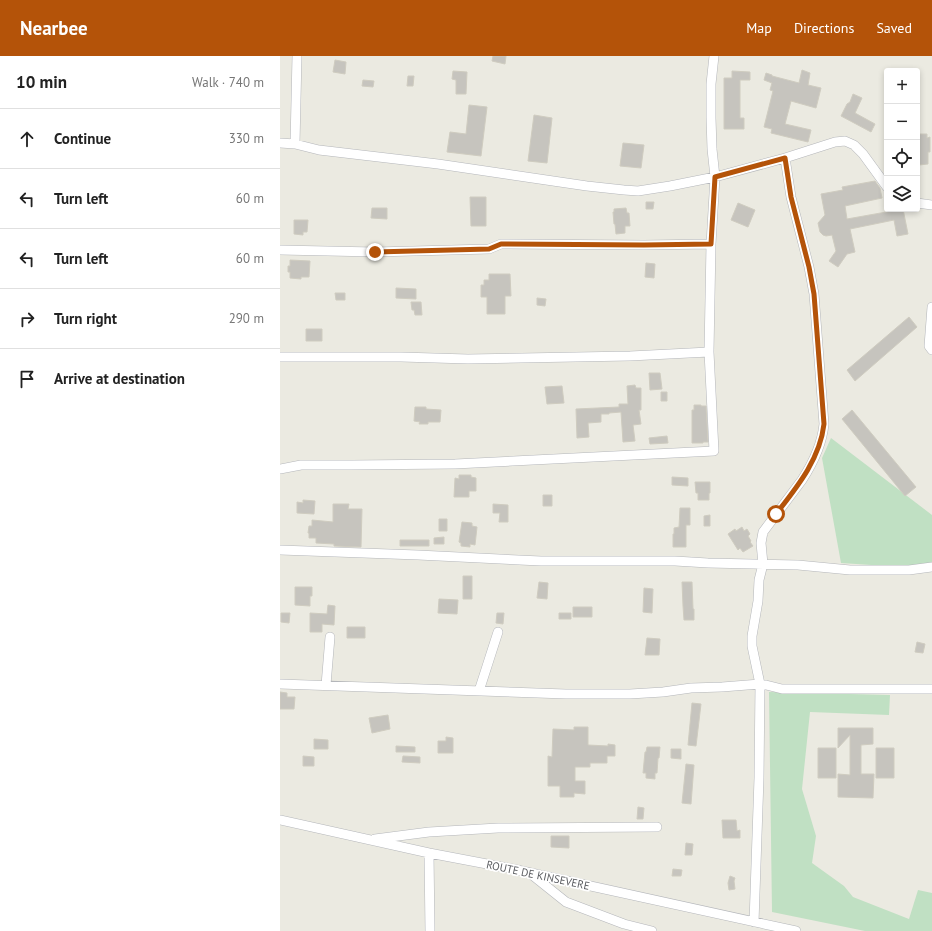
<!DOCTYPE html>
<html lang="en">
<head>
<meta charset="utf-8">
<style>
	:root { --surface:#fff; --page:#f2f2f2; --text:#222; --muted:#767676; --line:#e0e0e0; --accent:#b45309 }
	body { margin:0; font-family:"PT Sans",sans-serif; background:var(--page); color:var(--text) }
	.controls { position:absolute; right:12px; top:12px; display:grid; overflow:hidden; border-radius:4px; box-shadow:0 2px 6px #0003 }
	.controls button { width:36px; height:36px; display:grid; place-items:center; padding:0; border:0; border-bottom:1px solid var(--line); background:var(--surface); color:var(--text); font:20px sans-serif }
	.stop { position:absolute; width:12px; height:12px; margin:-9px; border:3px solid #b45309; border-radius:50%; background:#fff }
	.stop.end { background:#b45309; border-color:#fff; box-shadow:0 1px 4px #0008 }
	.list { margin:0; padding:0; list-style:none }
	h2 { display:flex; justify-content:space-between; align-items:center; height:52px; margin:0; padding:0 16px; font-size:17px }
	h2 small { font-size:13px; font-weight:400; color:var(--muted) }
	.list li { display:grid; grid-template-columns:26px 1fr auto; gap:12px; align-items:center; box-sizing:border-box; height:60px; padding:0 16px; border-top:1px solid var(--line) }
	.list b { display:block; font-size:15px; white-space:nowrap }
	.list em { font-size:13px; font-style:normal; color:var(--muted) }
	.icon { flex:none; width:22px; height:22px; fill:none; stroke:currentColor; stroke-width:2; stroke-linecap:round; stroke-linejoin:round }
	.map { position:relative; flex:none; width:652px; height:875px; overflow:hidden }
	header { display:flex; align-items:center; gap:24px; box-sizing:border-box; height:56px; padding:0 20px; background:var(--accent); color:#fff }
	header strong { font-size:19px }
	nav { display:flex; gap:22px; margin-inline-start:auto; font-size:14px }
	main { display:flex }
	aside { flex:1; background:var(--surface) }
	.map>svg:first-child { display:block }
	.green { fill:#c0e0c3 }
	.building { fill:#c6c4be; stroke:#cfccc0 }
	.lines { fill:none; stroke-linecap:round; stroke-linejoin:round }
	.street-casing { stroke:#b4b6ba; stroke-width:10 }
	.street { stroke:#fff; stroke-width:9 }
	.route { stroke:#b45309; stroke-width:5 }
	.labels { text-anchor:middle; stroke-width:3.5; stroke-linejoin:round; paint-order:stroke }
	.street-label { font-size:11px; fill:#5a5c60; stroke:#fff }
</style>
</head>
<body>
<header>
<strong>Nearbee</strong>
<nav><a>Map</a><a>Directions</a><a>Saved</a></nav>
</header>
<main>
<aside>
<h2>10 min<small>Walk · 740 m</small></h2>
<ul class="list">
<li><svg class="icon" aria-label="ahead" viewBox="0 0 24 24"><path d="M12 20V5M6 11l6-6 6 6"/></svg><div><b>Continue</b></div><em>330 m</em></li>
<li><svg class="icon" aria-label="left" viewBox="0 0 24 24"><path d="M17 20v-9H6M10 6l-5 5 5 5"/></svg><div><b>Turn left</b></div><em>60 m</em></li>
<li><svg class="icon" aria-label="left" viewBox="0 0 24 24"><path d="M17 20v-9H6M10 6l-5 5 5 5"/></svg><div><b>Turn left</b></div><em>60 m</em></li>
<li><svg class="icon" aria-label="right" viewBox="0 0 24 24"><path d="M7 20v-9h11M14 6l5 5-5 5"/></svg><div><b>Turn right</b></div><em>290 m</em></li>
<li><svg class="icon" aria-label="arrive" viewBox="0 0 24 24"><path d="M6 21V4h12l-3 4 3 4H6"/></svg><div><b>Arrive at destination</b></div></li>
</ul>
</aside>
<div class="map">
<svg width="652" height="875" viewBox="0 0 652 875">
	<rect width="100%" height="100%" fill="#ebeae1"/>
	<path class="green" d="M551 382 652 459V513L561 507 542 402Z
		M489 636 610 639 609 659 530 656 522 733 536 780 532 807 564 830 573 841 629 863 638 834 652 837V875H585L492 856Z"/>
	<path class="building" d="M213 0H226L225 8 212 5Z
		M55 4 66 6 65 18 53 16Z
		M522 14 530 17 528 29 541 32 536 52 511 45 505 68 531 74 528 86 491 77 492 73 484 71 493 35 490 34 492 27 484 24 486 17 492 19V20L519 27Z
		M173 15 187 16 186 38H176V24L172 23Z
		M452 15 470 16V24H460V62H464V73H444V22H452Z
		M128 20H134L133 30H127Z
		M83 24 94 25 93 31 82 30Z
		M573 38 582 42 575 57 595 68 591 76 561 60 567 48 570 46Z
		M189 49 207 51 201 100 167 96 170 76 186 78Z
		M254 59 272 62 267 107 248 105Z
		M638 78H647V82L650 81V96H648V108L639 109V97H637Z
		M343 87 364 89 361 112 340 110Z
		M595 125 600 132 602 142 565 150 567 163 623 153 628 178 617 180 614 164 570 173 575 196 567 198 558 211 549 205 556 195 552 179 546 180 543 179 540 176 538 167 545 159 541 138 563 134 562 131Z
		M190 141H206V170H191Z
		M366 146H374L373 153H366Z
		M458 147 475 154 468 171 451 164Z
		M92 152H107V163L91 162Z
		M346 152 347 157H349L350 170H345V177L336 178 335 168H334L333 156H334V153Z
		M14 164H28L27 176H23V179L14 178Z
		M10 204 30 205 29 221H21V223L10 222V216H8V210H10Z
		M366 207 375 208 374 222 365 221Z
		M209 218H230L231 240H225V258H207V241H201V229H204V224H209Z
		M116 232 136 233V243L116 242Z
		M55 237H65V244H56Z
		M257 242 266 243 265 250 257 249Z
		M131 246H141L142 259H135L134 254H132Z
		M629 261 637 271 575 325 567 314Z
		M26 273H42V285H26Z
		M369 317H380L382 333 370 334Z
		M355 329 356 332H361V354H359L361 368 353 369 355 385 343 386 341 356 329 357V358H321V366L308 367 309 381 297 382 296 353 339 351V348H348L347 330Z
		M282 330 284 347 267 348 265 331Z
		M381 336H387V345H381Z
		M414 349H421V350H426L428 386H423V387H412V354H414Z
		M135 351H146V353L161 354 160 366H148V368H139L140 366 134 365Z
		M572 354 636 431 625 440 562 363Z
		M387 380 388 387 370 388 369 382Z
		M179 419H191V421L196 422V435H189V441H174L175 422 179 423Z
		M392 421 408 422V430L392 429Z
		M415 426H430V437H429V444H418V437H416Z
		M263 439H272V450H263Z
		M23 444 35 445 34 458 17 457V446L23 447Z
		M53 448H69L68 453H82L81 491 54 490V488L36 487V482H29V477H28L29 470H32V464L53 466Z
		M213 448 228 449V466H219L220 457H213Z
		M400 452H410V469H406V491H393V478H394V472L399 471Z
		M430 459V470H424V460Z
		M159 463H167V475H159Z
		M182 466 192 467V470L197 471 195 489 190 488V491L181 490V487L179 486Z
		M462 471 464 475 467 473 470 478 468 480 471 485 470 486 473 490 463 496 460 492 458 494 448 478 455 473 456 475Z
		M164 481V488H154V482Z
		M120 484H149V490H120Z
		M183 520H192V543H183Z
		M259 526 268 527 267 543 257 542Z
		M402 526H412L413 553H414V564H404L403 550Z
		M15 531H32V540H30V550L15 549Z
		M364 532 373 533 372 557 363 556Z
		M159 543 178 544 177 558 158 557Z
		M48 549 55 550 54 569 42 568V576H30V557L47 558Z
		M293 551H312V561H293Z
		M1 557H10L9 567 1 566Z
		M217 557H224L223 568 216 567Z
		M279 557H291V563H279Z
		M67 571H85V582H67Z
		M367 582 380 583 379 599H365Z
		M637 586 645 588 643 597 635 596Z
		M0 636 7 637V641H15L14 653H0Z
		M412 647 421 648 416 690 408 689Z
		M108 659 110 673 92 677 89 662Z
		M294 671H308V689L328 690V688L335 689V700H327V707H310V711H295V725H305V738L294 737V741H280V730H268V700L272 701 273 673 294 674Z
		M558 672H593V688L581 689V718H594L593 742 558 741V718L570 719V679L558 692Z
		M166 681 173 682V697H158V685H166Z
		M34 683 48 684V693H34Z
		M116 690 135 691V696H116Z
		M367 691H380L379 702H378L377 717H375V723L366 722V717H363L365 696H366Z
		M538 692H556V722H538Z
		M596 692H614V722H596Z
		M391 693H401V703L391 702Z
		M23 700 34 701V710H23Z
		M123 700 140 701V707L122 706Z
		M406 708 414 709 411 748 402 747Z
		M358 751 364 752 363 763H357Z
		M442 764H456L457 775 460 774V782H443Z
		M271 780H289V792L271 791Z
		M406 787 413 788 412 799H405Z
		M393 813 402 814 401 820H392Z
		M450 820 455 822 454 825 455 833 449 834 448 827Z"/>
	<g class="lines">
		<defs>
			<path id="street" d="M0 87 15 88 39 94 158 108 307 130 344 134 358 135 390 130 435 121 505 102
				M15 88 17 0
				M637 147 652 149
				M0 194 95 196 209 193 221 188 364 189 431 188
				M652 251 649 290 652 294
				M0 301H121L188 303 350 300 429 296
				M0 413 21 409H72L175 408 434 395 429 296 431 188 435 121 432 93 431 62V28L434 0
				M0 494 138 499 261 505H395L428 507 518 509 570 514H629L652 511
				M0 628 286 638H350L383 636 411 632 442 631 480 628 486 629 502 633H652
				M46 629 50 581
				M199 635 218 576
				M0 764 149 797 233 813 516 875
				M95 783 149 776 218 772 377 771
				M149 797 150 875
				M251 818 286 846 344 868 372 875
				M474 866 479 722 480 628 472 590V580L478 545 479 524 483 508 481 487 483 476 522 424C533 407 542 389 544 368L534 238 529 211 511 141 505 102 555 86 565 85 574 89 583 98 607 131"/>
		</defs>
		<use href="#street" class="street-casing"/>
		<use href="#street" class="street"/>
	</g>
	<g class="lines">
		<path class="route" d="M95 196 209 193 221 188 364 189 431 188 435 121 505 102 511 141 529 211 534 238 544 368C540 403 517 431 496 458"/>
	</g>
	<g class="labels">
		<g class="street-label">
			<text transform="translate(258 819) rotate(12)" y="4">ROUTE DE KINSEVERE</text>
		</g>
	</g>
</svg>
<div class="controls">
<button>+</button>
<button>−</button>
<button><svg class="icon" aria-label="locate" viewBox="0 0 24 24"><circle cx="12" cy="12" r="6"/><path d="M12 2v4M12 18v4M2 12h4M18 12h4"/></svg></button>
<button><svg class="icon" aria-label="layers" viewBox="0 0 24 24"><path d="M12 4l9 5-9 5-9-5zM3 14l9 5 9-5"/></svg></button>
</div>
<div class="stop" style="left:496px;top:458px"></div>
<div class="stop end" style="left:95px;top:196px"></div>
</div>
</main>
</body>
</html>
